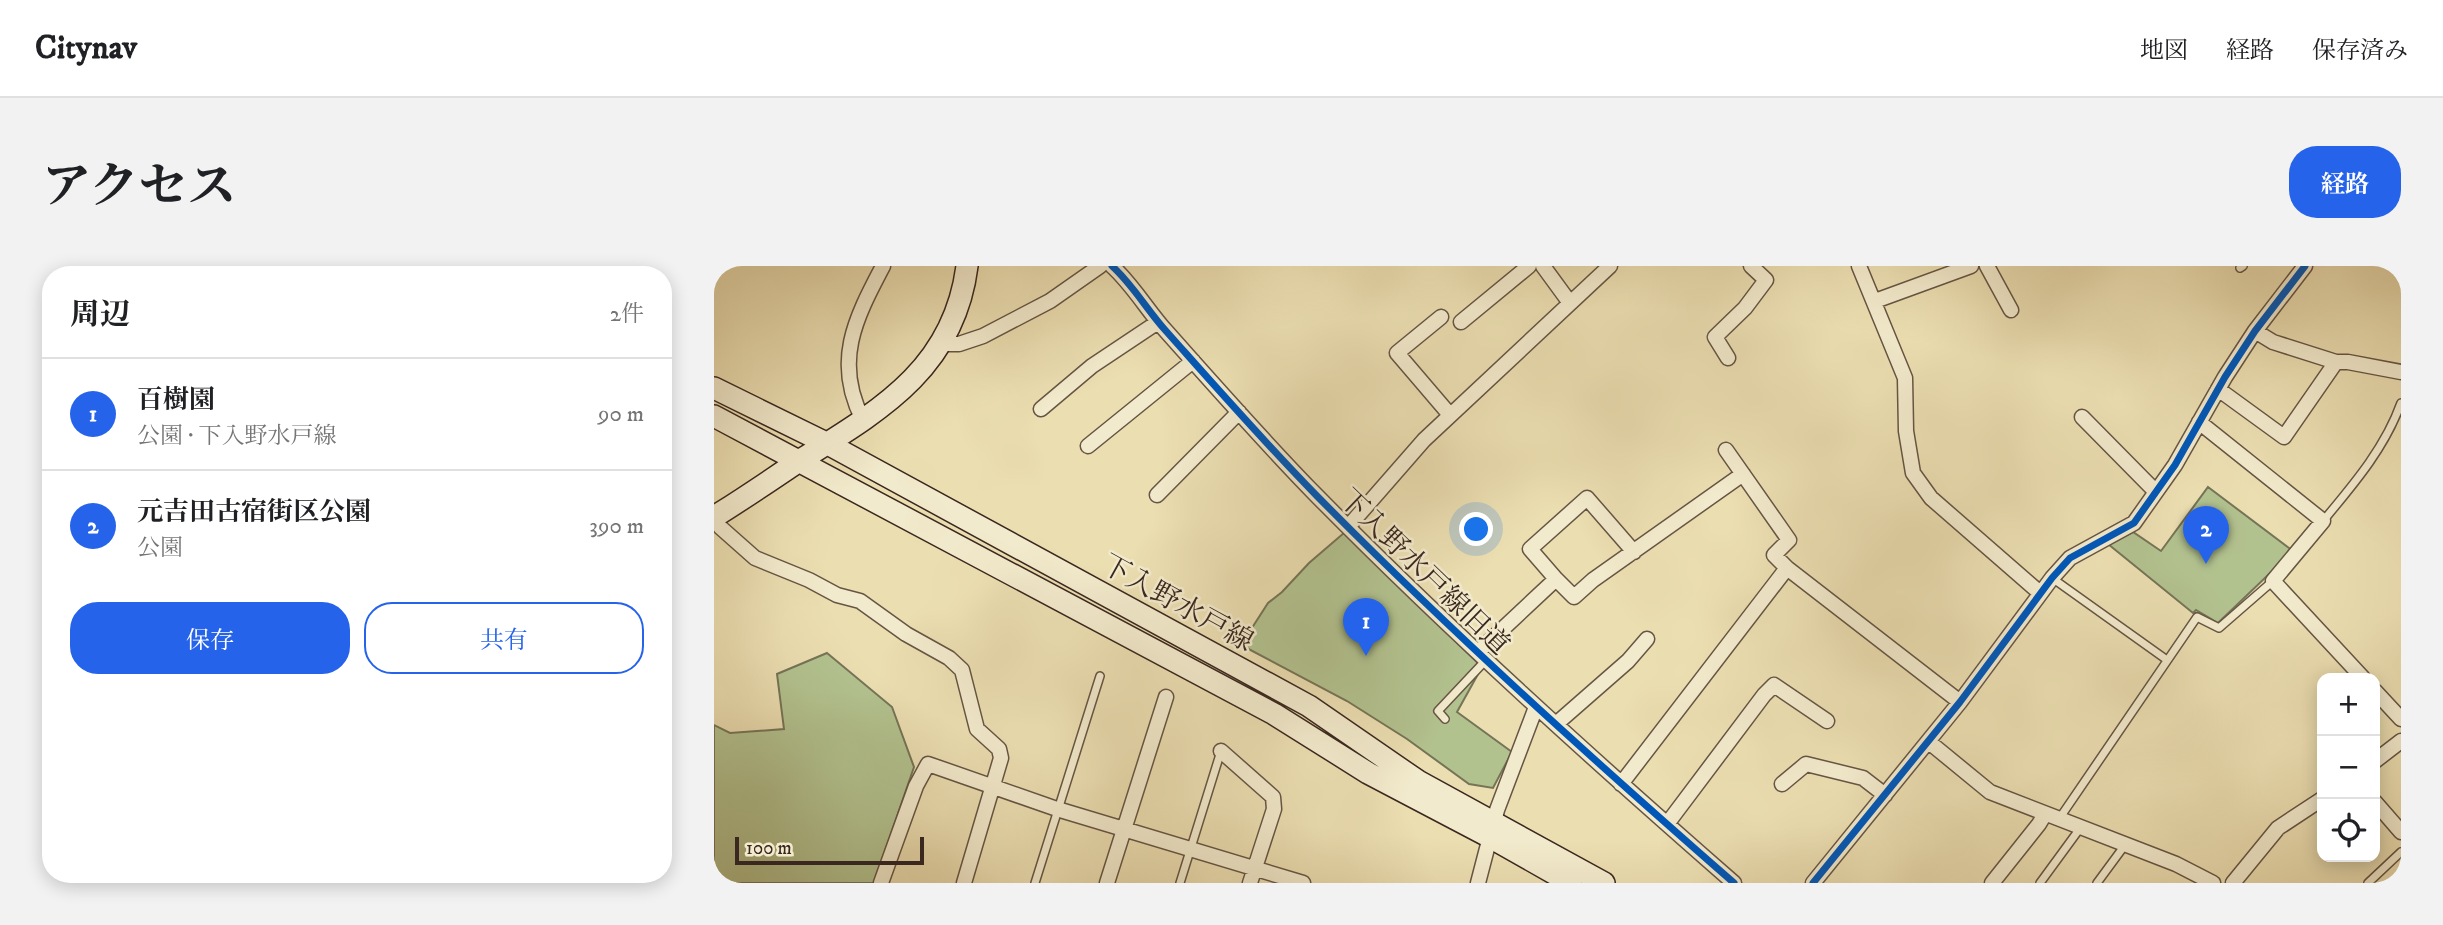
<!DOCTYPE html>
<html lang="ja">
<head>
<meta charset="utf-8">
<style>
	:root { --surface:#fff; --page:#f2f2f2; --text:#202124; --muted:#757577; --line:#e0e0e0; --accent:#2563eb }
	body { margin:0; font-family:"IM FELL DW Pica","Noto Serif JP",serif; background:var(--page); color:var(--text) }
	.controls { position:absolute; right:21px; bottom:21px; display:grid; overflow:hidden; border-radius:14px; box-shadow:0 4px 18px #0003 }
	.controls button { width:63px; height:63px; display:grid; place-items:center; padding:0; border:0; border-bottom:2px solid var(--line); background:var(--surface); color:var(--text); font:35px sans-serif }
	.scale { position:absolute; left:21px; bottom:18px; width:189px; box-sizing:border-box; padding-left:7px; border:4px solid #3a271f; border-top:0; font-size:19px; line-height:24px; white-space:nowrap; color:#3a271f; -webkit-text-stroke:5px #f2eacc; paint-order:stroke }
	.you { position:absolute; left:763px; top:264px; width:24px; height:24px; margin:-18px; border:5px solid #fff; border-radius:50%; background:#1a73e8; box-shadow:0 0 0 10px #1a73e833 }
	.badge { display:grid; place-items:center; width:46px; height:46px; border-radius:50%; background:var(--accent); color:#fff; font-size:23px; font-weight:700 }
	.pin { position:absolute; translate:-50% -58px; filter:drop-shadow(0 2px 4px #0008) }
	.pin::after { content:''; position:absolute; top:37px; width:24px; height:21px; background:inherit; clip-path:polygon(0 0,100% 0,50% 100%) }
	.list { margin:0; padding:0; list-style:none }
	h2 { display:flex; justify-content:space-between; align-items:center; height:91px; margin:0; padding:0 28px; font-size:30px }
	h2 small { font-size:23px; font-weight:400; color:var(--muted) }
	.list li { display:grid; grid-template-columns:46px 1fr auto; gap:21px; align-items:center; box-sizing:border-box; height:112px; padding:0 28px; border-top:2px solid var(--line) }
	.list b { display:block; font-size:26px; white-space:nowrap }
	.list p { margin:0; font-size:23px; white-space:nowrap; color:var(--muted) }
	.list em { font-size:23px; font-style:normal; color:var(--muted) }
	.actions { display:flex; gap:14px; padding:21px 28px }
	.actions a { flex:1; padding:16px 0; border:2px solid var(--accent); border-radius:28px; text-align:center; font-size:24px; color:var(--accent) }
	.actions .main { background:var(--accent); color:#fff }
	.icon { flex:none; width:38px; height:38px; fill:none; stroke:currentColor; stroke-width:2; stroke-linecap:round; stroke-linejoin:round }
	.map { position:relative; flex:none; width:1687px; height:617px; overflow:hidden; border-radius:28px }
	header { display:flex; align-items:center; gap:42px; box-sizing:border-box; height:98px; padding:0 35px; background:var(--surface); border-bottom:2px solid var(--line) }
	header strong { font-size:33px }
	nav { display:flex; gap:38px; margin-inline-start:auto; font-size:24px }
	.intro { display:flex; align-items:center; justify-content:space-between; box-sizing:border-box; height:168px; padding:0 42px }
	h1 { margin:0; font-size:49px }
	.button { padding:18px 32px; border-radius:28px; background:var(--accent); color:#fff; font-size:24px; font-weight:700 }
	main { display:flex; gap:42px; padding:0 42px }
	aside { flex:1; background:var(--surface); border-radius:28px; box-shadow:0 4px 18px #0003 }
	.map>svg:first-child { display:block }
	.green { fill:#b2c28f; stroke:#767457; stroke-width:2 }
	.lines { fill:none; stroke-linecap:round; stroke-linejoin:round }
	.lane-casing { stroke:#654; stroke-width:10 }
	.street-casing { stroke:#654; stroke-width:17 }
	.secondary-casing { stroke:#3a271f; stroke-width:24 }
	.lane { stroke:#f2eacc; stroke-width:7 }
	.street { stroke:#f2eacc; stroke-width:14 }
	.secondary { stroke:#f2eacc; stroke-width:21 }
	.cycleway-casing { stroke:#f2eacc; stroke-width:11 }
	.cycleway { stroke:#0057b8; stroke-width:7 }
	.labels { text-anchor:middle; stroke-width:5; stroke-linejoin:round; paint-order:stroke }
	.street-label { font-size:28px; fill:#3a271f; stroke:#f2eacc }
</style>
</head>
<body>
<header>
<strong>Citynav</strong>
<nav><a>地図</a><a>経路</a><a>保存済み</a></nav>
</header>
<div class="intro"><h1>アクセス</h1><a class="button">経路</a></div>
<main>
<aside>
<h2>周辺<small>2件</small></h2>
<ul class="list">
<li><span class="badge">1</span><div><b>百樹園</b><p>公園 · 下入野水戸線</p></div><em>90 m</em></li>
<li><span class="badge">2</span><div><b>元吉田古宿街区公園</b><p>公園</p></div><em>390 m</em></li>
</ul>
<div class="actions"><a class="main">保存</a><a>共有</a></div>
</aside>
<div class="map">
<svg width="1687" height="617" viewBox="0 0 1687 617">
	<rect width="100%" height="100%" fill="#ebdeb1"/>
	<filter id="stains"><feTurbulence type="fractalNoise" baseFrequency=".00286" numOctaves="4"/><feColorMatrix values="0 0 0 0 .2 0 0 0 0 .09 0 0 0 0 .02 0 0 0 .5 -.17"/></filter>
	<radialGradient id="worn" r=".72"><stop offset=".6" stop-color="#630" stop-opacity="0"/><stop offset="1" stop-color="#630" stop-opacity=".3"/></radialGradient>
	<path class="green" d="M1494 221 1579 285 1504 357 1482 344 1479 347 1394 278 1419 266 1447 285Z
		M631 266 768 401 743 446 798 486 779 522 755 518 693 473 633 435 527 379 554 337 568 326 595 297Z
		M113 387 178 441 200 501 160 617H0V459L16 467 70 463 63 408Z"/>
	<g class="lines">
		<defs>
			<path id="lane" d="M1526 2 1529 0
				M1609 255C1639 219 1671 182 1687 137
				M1338 312 1453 394
				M731 453 724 445 772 394
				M1345 553 1483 351 1505 362 1559 315
				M321 617 386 410
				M466 617 507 485
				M1326 617 1367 561
				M1383 617 1411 579
				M1654 617 1687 586"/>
			<path id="street" d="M398 0C419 19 433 44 452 65 501 120 550 176 602 229 735 364 877 492 1020 617
				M829 0 856 37
				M1145 0 1191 112 1192 165 1199 207 1217 232 1326 327
				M1273 0 1297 44
				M1161 35 1257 0
				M727 51 683 87 736 149
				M747 56 815 0
				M1541 65 1559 76 1622 96H1634L1687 106
				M226 78H245L269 70 336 35 386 0
				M1014 92 1001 71 1031 42 1052 14 1037 0
				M1504 123 1570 171 1622 96
				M327 143 378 100 444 56
				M1368 151 1442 226
				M149 154C119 96 141 53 169 0
				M1485 156 1609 255 1559 315 1649 412
				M374 180 479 95
				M1012 184 1075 274 1060 289 1073 302
				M443 229 525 146
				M0 251 6 261 41 292 95 314 123 329 146 335 192 368 235 392 248 404 263 463 285 483 287 492 250 617
				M634 261 710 174 896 0
				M842 313 816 283 873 232 920 286
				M764 386 842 313 860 331 879 314 1029 208
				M1661 425 1687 453
				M842 458 914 395 933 373
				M1215 476 1276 526 1462 598 1499 617
				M507 485 559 531 560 543 536 617
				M1661 495 1687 475
				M907 518 1073 302 1246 436
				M1068 518 1092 498 1149 512 1171 529
				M1661 536 1687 566
				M953 558 1050 429 1060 419 1113 455
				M167 617 202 520 214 498 343 543 589 617
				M393 617 452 431
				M764 617 783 544 822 441
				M1099 617 1246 436 1338 312 1356 292 1420 257 1461 199 1511 111 1541 65 1591 0
				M1278 617 1325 558 1331 548
				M1519 617 1564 562 1608 533"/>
			<path id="secondary" d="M0 122 114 178 595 440 704 515 890 617
				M0 150 560 448 654 507 776 571 857 617
				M0 251C29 233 57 214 85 195 165 145 240 103 253 0"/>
		</defs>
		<use href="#lane" class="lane-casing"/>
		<use href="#street" class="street-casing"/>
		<use href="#secondary" class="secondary-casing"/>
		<use href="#lane" class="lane"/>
		<use href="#street" class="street"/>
		<use href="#secondary" class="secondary"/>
		<defs>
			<path id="cycleway" d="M398 0C419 19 433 44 452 65 501 120 550 176 602 229 735 364 877 492 1020 617
				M1099 617 1246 436 1338 312 1356 292 1420 257 1461 199 1511 111 1541 65 1591 0"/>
		</defs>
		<use href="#cycleway" class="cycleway-casing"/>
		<use href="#cycleway" class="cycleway"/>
	</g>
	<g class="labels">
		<g class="street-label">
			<text transform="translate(711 305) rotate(44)" y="10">下入野水戸線旧道</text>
			<text transform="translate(464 336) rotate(29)" y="10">下入野水戸線</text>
		</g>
	</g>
	<rect width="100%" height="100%" filter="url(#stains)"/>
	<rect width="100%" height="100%" fill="url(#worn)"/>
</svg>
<div class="controls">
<button>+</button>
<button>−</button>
<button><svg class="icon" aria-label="locate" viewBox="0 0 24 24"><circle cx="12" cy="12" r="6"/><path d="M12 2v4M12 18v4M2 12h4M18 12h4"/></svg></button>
</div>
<div class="scale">100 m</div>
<div class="you"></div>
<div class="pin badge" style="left:652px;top:390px">1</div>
<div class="pin badge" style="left:1492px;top:298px">2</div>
</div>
</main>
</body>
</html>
